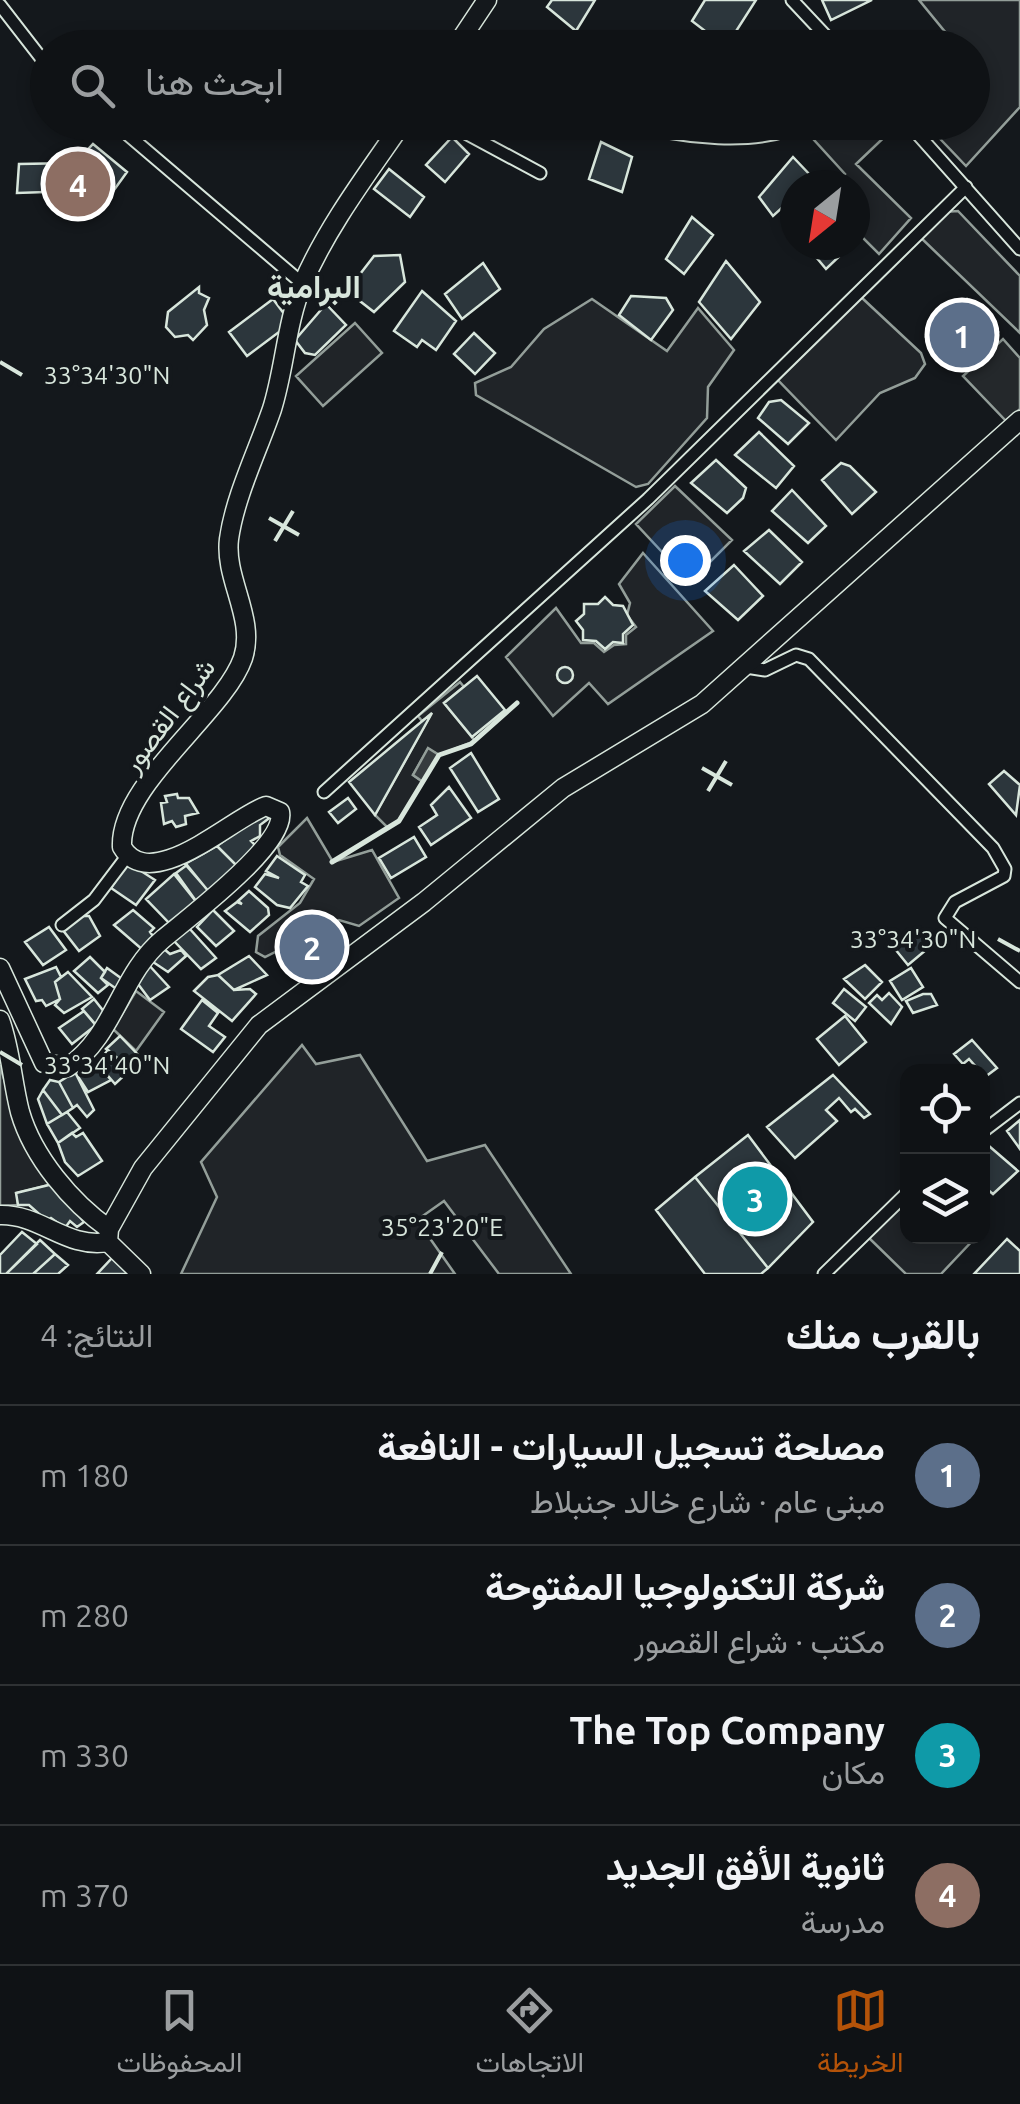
<!DOCTYPE html>
<html lang="ar">
<head>
<meta charset="utf-8">
<style>
	:root { --surface:#0f1215; --page:#1d2022; --text:#f1f3f6; --muted:#9b9ea0; --line:#2f3234; --accent:#b45309 }
	body { margin:0; font-family:Ubuntu,Vazirmatn,sans-serif; background:var(--page); color:var(--text); direction:rtl }
	.controls { position:absolute; right:30px; bottom:30px; display:grid; overflow:hidden; border-radius:20px; box-shadow:0 5px 15px #0003 }
	.controls button { width:90px; height:90px; display:grid; place-items:center; padding:0; border:0; border-bottom:2px solid var(--line); background:var(--surface); color:var(--text); font:50px sans-serif }
	.compass { position:absolute; left:780px; top:170px; width:90px; height:90px; border-radius:50%; background:var(--surface); box-shadow:0 5px 15px #0003; rotate:210deg }
	.you { position:absolute; left:685px; top:560px; width:35px; height:35px; margin:-25px; border:8px solid #fff; border-radius:50%; background:#1a73e8; box-shadow:0 0 0 15px #1a73e833 }
	.badge { display:grid; place-items:center; width:65px; height:65px; border-radius:50%; background:var(--accent); color:#fff; font-size:32px; font-weight:700 }
	.pin { position:absolute; translate:-50% -50%; border:5px solid #fff; box-shadow:0 2px 10px #0006 }
	.list { margin:0; padding:0; list-style:none }
	h2 { display:flex; justify-content:space-between; align-items:center; height:130px; margin:0; padding:0 40px; font-size:42px }
	h2 small { font-size:32px; font-weight:400; color:var(--muted) }
	.list li { display:grid; grid-template-columns:65px 1fr auto; gap:30px; align-items:center; box-sizing:border-box; height:140px; padding:0 40px; border-top:2px solid var(--line) }
	.list b { display:block; font-size:38px; white-space:nowrap }
	.list p { margin:0; font-size:32px; white-space:nowrap; color:var(--muted) }
	.list em { font-size:32px; font-style:normal; color:var(--muted) }
	.icon { flex:none; width:55px; height:55px; fill:none; stroke:currentColor; stroke-width:2; stroke-linecap:round; stroke-linejoin:round }
	.map { position:relative; flex:none; width:1020px; height:1274px; overflow:hidden; direction:ltr }
	.search { position:absolute; background:var(--surface); box-shadow:0 5px 15px #0003; left:30px; right:30px; top:30px; height:110px; display:flex; align-items:center; gap:25px; box-sizing:border-box; padding:0 35px; border-radius:55px; color:var(--muted); font-size:38px }
	.sheet { height:690px; background:var(--surface) }
	nav { display:flex; justify-content:space-around; align-items:center; box-sizing:border-box; height:140px; border-top:2px solid var(--line); background:var(--surface); font-size:28px; color:var(--muted) }
	nav a { display:grid; justify-items:center; gap:5px }
	nav .on { color:var(--accent) }
	.map>svg:first-child { display:block }
	.green { fill:#202428; stroke:#939e99; stroke-width:2.5 }
	.parking { fill:#24282b; stroke:#939e99; stroke-width:2.5 }
	.water { fill:#363b3e; stroke:#939e99; stroke-width:2.5 }
	.building { fill:#2c363c; stroke:#d8e6dc; stroke-width:2.5 }
	.lines { fill:none; stroke-linecap:round; stroke-linejoin:round }
	.street-casing { stroke:#d8e6dc; stroke-width:15 }
	.secondary-casing { stroke:#d8e6dc; stroke-width:21 }
	.street { stroke:#14181c; stroke-width:11 }
	.secondary { stroke:#14181c; stroke-width:18 }
	.wall { stroke:#d8e6dc; stroke-width:5 }
	.ticks { fill:none; stroke:#d8e6dc; stroke-width:4 }
	.labels { text-anchor:middle; stroke-width:8; stroke-linejoin:round; paint-order:stroke }
	.street-label { font-size:28px; fill:#d8e6dc; stroke:#14181c }
	.quarter-label { font-size:32px; font-weight:bold; fill:#d8e6dc; stroke:#14181c }
	.ticks-label { font-size:25px; text-anchor:middle; fill:#d8e6dc; stroke:#14181c; stroke-width:8; stroke-linejoin:round; paint-order:stroke }
</style>
</head>
<body>
<div class="map">
<svg width="1020" height="1274" viewBox="0 0 1020 1274">
	<rect width="100%" height="100%" fill="#14181c"/>
	<path class="green" d="M919 0H1020V107L966 166 925 123 972 122V48L952 47 955 44Z
		M813 122 896 126 856 164 911 218 879 254 855 230V185H836L845 174 805 130Z
		M958 211 1020 276V333L919 236 944 212Z
		M861 297 921 353 925 364 915 378 880 393 836 440 775 377Z
		M592 299 667 351 698 308 734 350 708 387 707 418 648 484 636 487 476 395 475 383 511 367 544 329Z
		M355 323 382 353 323 406 296 376Z
		M675 486 732 540 690 582 636 524Z
		M643 553 713 631 608 704 589 683 553 716 506 657 556 608 581 643H594L604 652 614 645 626 644V635L636 627 627 615 630 603 619 584Z
		M460 682 464 687 444 703 475 741 439 755 428 749 413 775 423 782 399 821 388 828 375 815 430 716 422 721 418 716Z
		M307 818 333 862 372 850 399 898 359 926 339 920 265 957 256 952 258 936 300 903 314 879 280 855 278 847Z
		M136 991 164 1012 136 1051 113 1029Z
		M302 1045 316 1064 360 1055 427 1161 485 1145 571 1274H499L444 1201 417 1220 455 1274H181L217 1197 201 1162Z
		M0 1065 19 1131 53 1184 17 1193 18 1205 0 1206Z
		M907 1202 908 1236 976 1237 941 1274H906L868 1237Z"/>
	<path class="parking" d="M1003 339 1020 358V409L1007 422 963 376Z"/>
	<path class="water" d="M428 748 439 755 423 782 413 775Z"/>
	<path class="building" d="M552 0H595L576 31 547 7Z
		M705 0H756L726 47 692 21Z
		M822 0H872L831 20Z
		M476 122H497L491 133Z
		M452 137 469 154 445 182 426 165Z
		M601 142 632 157 622 192 589 179Z
		M93 144 127 172 101 208 76 191 17 193 19 164 75 163Z
		M793 157 812 177 805 185H795V196L773 216 759 197Z
		M389 169 424 197 410 217 374 189Z
		M692 217 713 235 684 274 666 259Z
		M806 245H845L848 248 826 269Z
		M400 255 405 282 374 312 347 291 374 256Z
		M726 261 760 302 731 339 699 302Z
		M483 263 500 289 462 319 445 294Z
		M199 287V293L209 298 204 310 207 325 193 340 188 335 175 337 166 327 168 312Z
		M422 291 456 321 436 350 422 340 417 347 394 331Z
		M631 296 666 298 673 310 651 340 619 315Z
		M273 299 291 323 247 356 229 332Z
		M967 299 998 332 957 370 926 337Z
		M326 304 346 325 315 355 305 353 295 340Z
		M474 333 495 353 475 374 454 354Z
		M781 400 809 423 788 444 758 418 769 402Z
		M759 432 794 466 776 488 735 455Z
		M716 460 746 488 743 498 727 513 691 483Z
		M841 463 850 466 876 492 852 514 822 480Z
		M792 490 826 526 808 543 772 511Z
		M769 530 802 562 780 584 744 551Z
		M734 565 763 596 738 620 705 591Z
		M605 597 613 605 623 606 633 625 623 634V643L613 642 605 649 596 641 583 640V630L576 621 584 614V604H598Z
		M557 675a8 8 0 1 1 16 0a8 8 0 1 1-16 0Z
		M477 676 505 710 472 737 444 703Z
		M432 713 375 815 349 782Z
		M471 753 499 799 478 812 450 768Z
		M1004 771 1020 785 1016 815 989 784Z
		M449 787 471 818 431 845 419 827 437 815 431 805Z
		M177 794 178 798H189L198 813 185 816 186 824 176 827 172 821 164 824 161 803 167 802 165 796Z
		M348 798 356 809 338 823 329 812Z
		M266 810 272 816 260 825V836L251 841 255 845 237 866 217 846Z
		M414 837 426 857 391 878 379 858Z
		M217 846 237 866 211 894 185 864Z
		M277 856 305 875 301 882 308 886 290 908 277 905 255 887 265 874 279 878 266 871Z
		M127 862 155 880 136 905 111 888Z
		M187 865 209 892 196 901 176 873Z
		M174 874 198 904 172 926 146 899Z
		M249 891 268 908 269 915 250 932 225 911 237 902 242 904 238 901Z
		M133 910 154 928 150 932 155 939 144 951 114 925Z
		M213 910 234 931 216 946 197 927Z
		M82 916H89L100 936 79 951 62 929Z
		M49 927 66 950 43 965 25 942Z
		M189 928 216 958 201 969 173 940Z
		M920 928 933 944 908 965 895 949Z
		M322 929 333 945 303 965 292 950Z
		M164 949 170 954 181 950 186 956 168 972 150 960Z
		M249 956 267 975 234 990 218 975Z
		M90 957 105 972 101 978 108 985 98 993 74 971Z
		M147 963 169 987 150 1000 135 980Z
		M865 965 882 982 865 999 844 979Z
		M56 967 61 977 55 982 60 999 46 1006 42 1000 36 1001 25 979Z
		M107 968 125 981 118 990 101 978Z
		M911 968 923 987 902 1000 890 981Z
		M68 972 92 997 64 1013 55 1005 60 999 55 982Z
		M218 975 234 990 250 989 256 994 232 1021 194 991 208 977Z
		M844 989 866 1007 855 1021 833 1003Z
		M889 993 902 1007 891 1024 869 1003 877 995 882 1000Z
		M923 994H931L937 1005 913 1013 906 1001Z
		M94 999 105 1013 99 1029 82 1009Z
		M202 1000 218 1013 209 1026 225 1037 213 1052 181 1029Z
		M84 1011 96 1025 72 1044 59 1028Z
		M845 1016 866 1042 839 1065 817 1039Z
		M120 1036 144 1061 134 1071 106 1049Z
		M972 1040 997 1068 985 1077 969 1059 963 1064 954 1054Z
		M108 1050 129 1071 115 1084 97 1063Z
		M98 1064 111 1080 88 1092 75 1072Z
		M75 1072 94 1110 87 1117 77 1105 73 1108 59 1082Z
		M833 1075 870 1114 864 1118 855 1109 851 1112 839 1098 826 1110 837 1121 795 1158 767 1127Z
		M50 1080 59 1082 73 1108 62 1115 43 1090Z
		M43 1090 62 1115 47 1124 38 1099Z
		M67 1112 80 1128 58 1143 47 1124Z
		M1020 1120V1149L1007 1131Z
		M72 1133 76 1137 83 1133 102 1161 78 1176 65 1162 58 1143Z
		M748 1135 813 1222 768 1268 695 1177Z
		M989 1146 1018 1171 993 1194 982 1185V1152Z
		M695 1177 768 1268 761 1274H705L656 1210Z
		M53 1184 84 1222 77 1227 70 1221 65 1228 51 1218 47 1221 29 1205H18L16 1193Z
		M22 1232 37 1244 6 1274H0V1255Z
		M1007 1239 1020 1251V1274H974Z
		M40 1240 55 1254 33 1274H6Z
		M55 1254 68 1265 58 1274H33Z
		M112 1258 129 1274H97Z"/>
	<g class="lines">
		<defs>
			<path id="street" d="M792 0 837 48
				M0 5 48 67
				M113 122 303 284
				M445 122 540 173
				M629 122C672 138 765 148 804 122
				M907 122 1020 249
				M746 667 765 670 796 655 809 659 993 848 1005 869 1004 876 955 902 945 918 1020 982
				M324 792 648 499 966 187
				M62 925 94 900 128 855
				M982 1132 1020 1103
				M824 1274 908 1192"/>
			<path id="secondary" d="M455 48 487 0
				M0 968 44 1063 68 1067C115 1035 120 975 163 939 188 918 287 844 280 812L266 806C233 817 151 896 122 847 119 784 224 713 243 658 256 618 224 579 229 539 235 496 258 450 272 409 285 368 286 323 303 283 327 227 368 173 403 122
				M0 1020C11 1050 12 1081 20 1112 33 1157 71 1202 109 1229
				M0 1215C41 1214 66 1249 108 1242
				M108 1242 109 1229 143 1168 259 1025 424 902 563 788 702 704 1020 420
				M108 1242 141 1274"/>
		</defs>
		<use href="#street" class="street-casing"/>
		<use href="#secondary" class="secondary-casing"/>
		<use href="#street" class="street"/>
		<use href="#secondary" class="secondary"/>
		<path class="wall" d="M332 862 399 821 439 755 471 744 517 703"/>
	</g>
	<path class="ticks" d="M0 362 22 375M269 518 299 535M275 541 293 511M702 768 732 785M708 791 726 761M998 939 1020 951M0 1052 22 1065M430 1274 442 1252"/>
	<g class="labels">
		<g class="street-label">
			<text transform="translate(168 715) rotate(-53)" y="10">شراع القصور</text>
		</g>
		<g class="quarter-label">
			<text x="314" y="298">البرامية</text>
		</g>
	</g>
	<g class="ticks-label">
		<text x="107" y="384">33°34'30"N</text>
		<text x="913" y="948">33°34'30"N</text>
		<text x="107" y="1074">33°34'40"N</text>
		<text x="442" y="1236">35°23'20"E</text>
	</g>
</svg>
<div class="controls">
<button><svg class="icon" aria-label="locate" viewBox="0 0 24 24"><circle cx="12" cy="12" r="6"/><path d="M12 2v4M12 18v4M2 12h4M18 12h4"/></svg></button>
<button><svg class="icon" aria-label="layers" viewBox="0 0 24 24"><path d="M12 4l9 5-9 5-9-5zM3 14l9 5 9-5"/></svg></button>
</div>
<svg class="compass" viewBox="-18 -18 36 36"><path d="M0-13l5 13h-10z" fill="#e53935"/><path d="M0 13l5-13h-10z" fill="#9b9ea0"/></svg>
<div class="you"></div>
<div class="pin badge" style="left:962px;top:335px;background:#5c6f8a">1</div>
<div class="pin badge" style="left:312px;top:947px;background:#5c6f8a">2</div>
<div class="pin badge" style="left:755px;top:1199px;background:#0f9aa8">3</div>
<div class="pin badge" style="left:78px;top:184px;background:#8d6e63">4</div>
<div class="search"><svg class="icon" aria-label="search" viewBox="0 0 24 24"><circle cx="10" cy="10" r="6"/><path d="M15 15l6 6"/></svg>ابحث هنا</div>
</div>
<section class="sheet">
<h2>بالقرب منك<small>النتائج: 4</small></h2>
<ul class="list">
<li><span class="badge" style="background:#5c6f8a">1</span><div><b>مصلحة تسجيل السيارات - النافعة</b><p>مبنى عام · شارع خالد جنبلاط</p></div><em>180 m</em></li>
<li><span class="badge" style="background:#5c6f8a">2</span><div><b>شركة التكنولوجيا المفتوحة</b><p>مكتب · شراع القصور</p></div><em>280 m</em></li>
<li><span class="badge" style="background:#0f9aa8">3</span><div><b>The Top Company</b><p>مكان</p></div><em>330 m</em></li>
<li><span class="badge" style="background:#8d6e63">4</span><div><b>ثانوية الأفق الجديد</b><p>مدرسة</p></div><em>370 m</em></li>
</ul>
</section>
<nav>
<a class="on"><svg class="icon" aria-label="map" viewBox="0 0 24 24"><path d="M3 6l6-2 6 2 6-2v14l-6 2-6-2-6 2zM9 4v14M15 6v14"/></svg>الخريطة</a>
<a><svg class="icon" aria-label="directions" viewBox="0 0 24 24"><path d="M12 3l9 9-9 9-9-9zM9 14v-3h6M13 9l2 2-2 2"/></svg>الاتجاهات</a>
<a><svg class="icon" aria-label="saved" viewBox="0 0 24 24"><path d="M7 4h10v16l-5-4-5 4z"/></svg>المحفوظات</a>
</nav>
</body>
</html>
